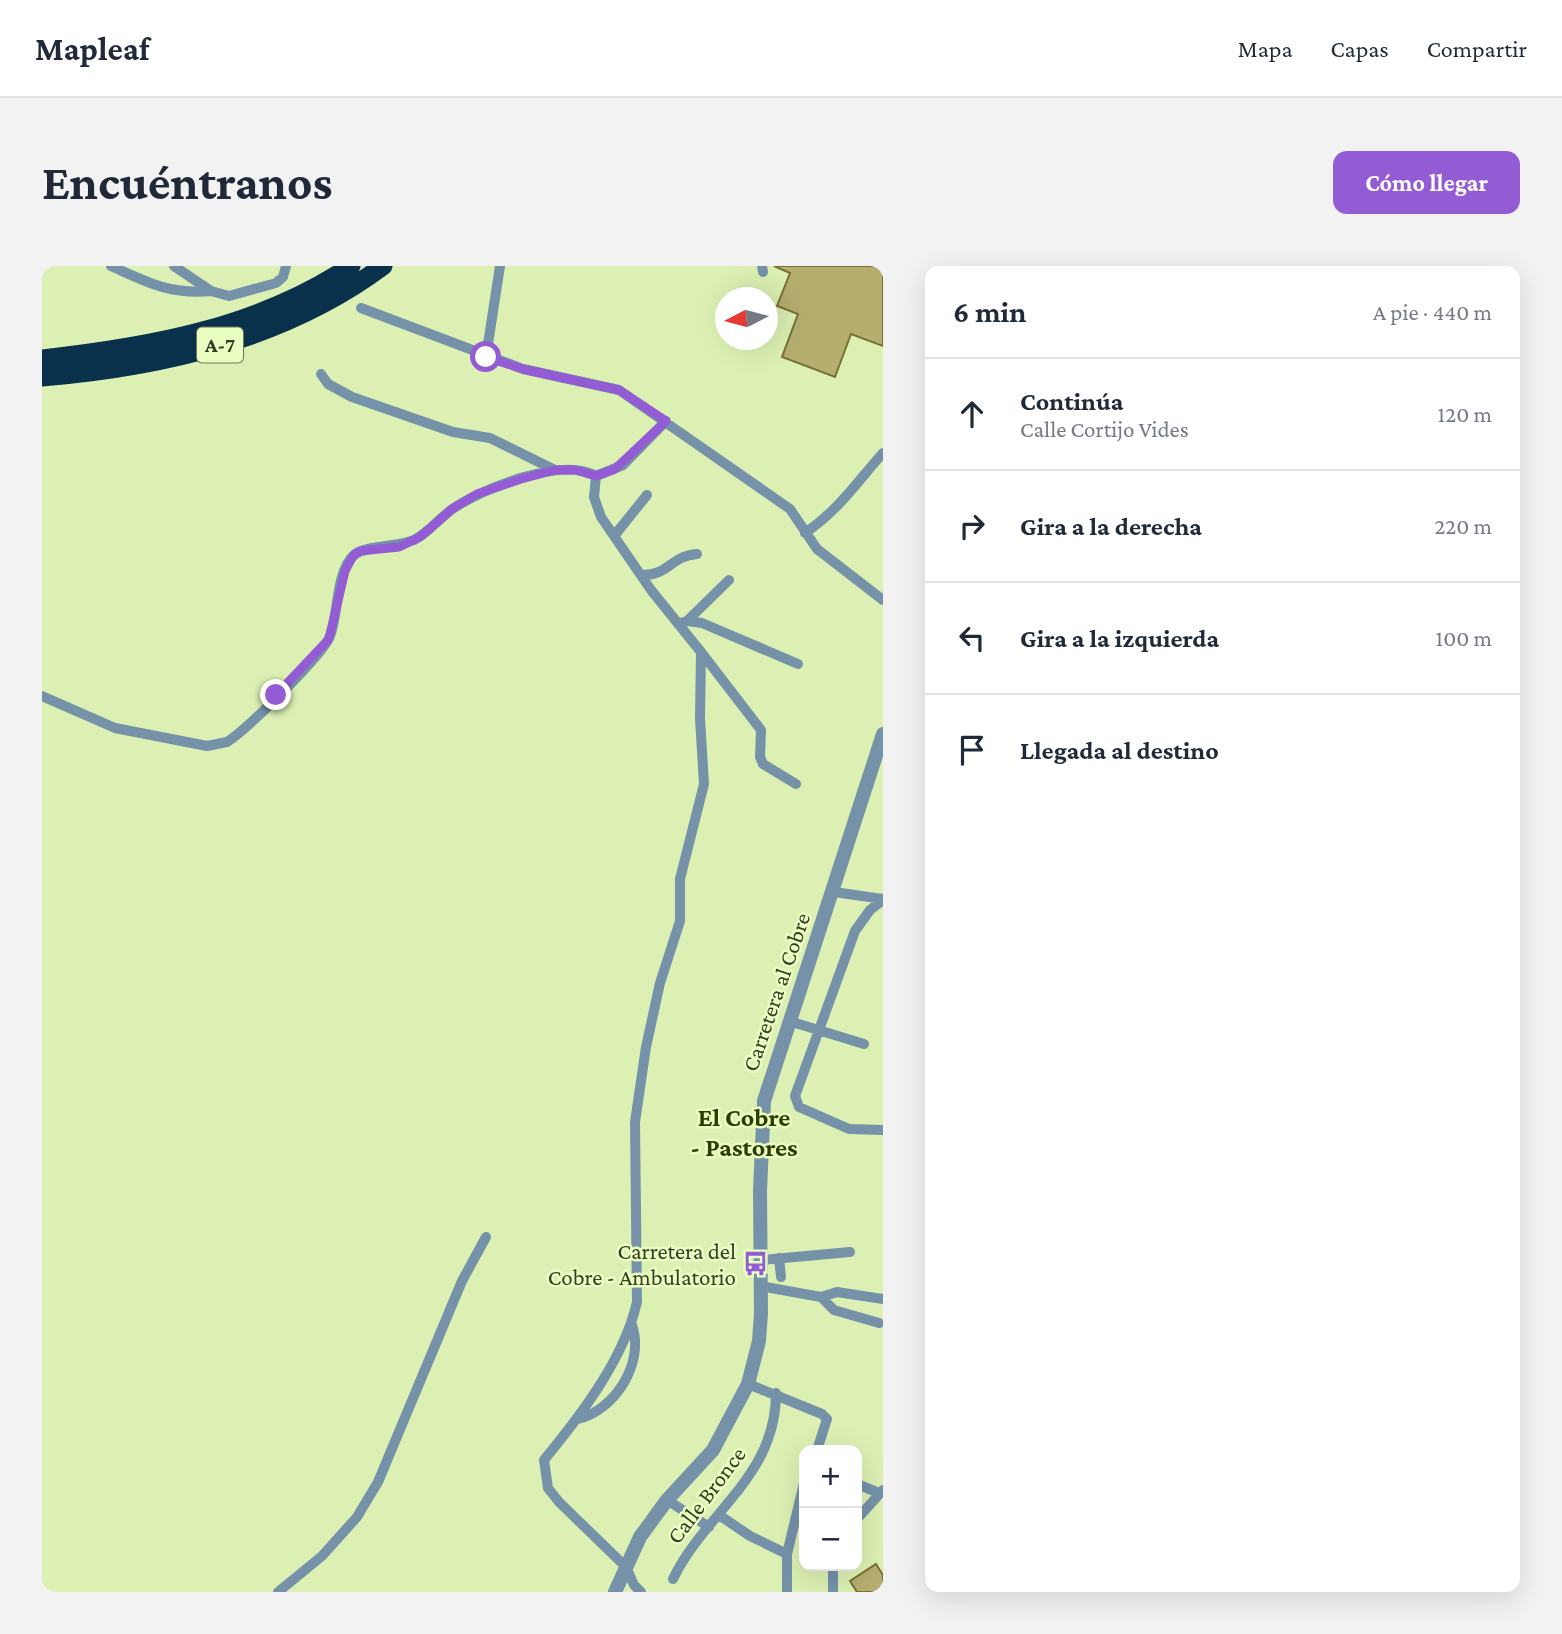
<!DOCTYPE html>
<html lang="es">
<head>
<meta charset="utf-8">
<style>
	:root { --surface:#fff; --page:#f2f2f3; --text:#1f2937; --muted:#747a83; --line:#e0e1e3; --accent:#945cd4 }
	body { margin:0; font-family:"Crimson Pro",serif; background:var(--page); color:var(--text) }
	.controls { position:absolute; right:21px; bottom:21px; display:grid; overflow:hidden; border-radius:14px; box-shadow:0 7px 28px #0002 }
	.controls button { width:63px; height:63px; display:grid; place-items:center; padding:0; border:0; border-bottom:2px solid var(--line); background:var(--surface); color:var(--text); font:35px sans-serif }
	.compass { position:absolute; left:673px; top:21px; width:63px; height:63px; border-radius:50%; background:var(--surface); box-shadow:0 7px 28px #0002; rotate:264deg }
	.stop { position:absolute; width:21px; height:21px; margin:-16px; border:5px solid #945cd4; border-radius:50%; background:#fff }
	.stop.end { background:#945cd4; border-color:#fff; box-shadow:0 2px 7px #0008 }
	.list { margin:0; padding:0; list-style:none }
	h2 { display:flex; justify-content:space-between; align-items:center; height:91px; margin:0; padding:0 28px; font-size:30px }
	h2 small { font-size:23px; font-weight:400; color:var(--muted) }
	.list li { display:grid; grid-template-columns:46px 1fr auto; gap:21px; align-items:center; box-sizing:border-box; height:112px; padding:0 28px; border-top:2px solid var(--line) }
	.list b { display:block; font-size:26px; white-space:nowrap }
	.list p { margin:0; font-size:23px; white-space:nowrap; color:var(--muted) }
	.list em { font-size:23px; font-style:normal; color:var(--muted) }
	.icon { flex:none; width:38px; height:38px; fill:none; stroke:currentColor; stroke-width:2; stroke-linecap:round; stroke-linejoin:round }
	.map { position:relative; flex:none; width:841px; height:1326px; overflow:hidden; border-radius:14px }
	header { display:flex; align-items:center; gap:42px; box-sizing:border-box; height:98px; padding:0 35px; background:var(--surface); border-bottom:2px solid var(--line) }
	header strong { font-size:33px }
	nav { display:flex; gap:38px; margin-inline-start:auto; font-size:24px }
	.intro { display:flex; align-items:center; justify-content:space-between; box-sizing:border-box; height:168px; padding:0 42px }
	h1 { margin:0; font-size:49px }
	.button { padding:18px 32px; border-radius:14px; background:var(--accent); color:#fff; font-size:24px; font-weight:700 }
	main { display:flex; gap:42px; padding:0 42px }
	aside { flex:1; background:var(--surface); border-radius:14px; box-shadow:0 7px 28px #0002 }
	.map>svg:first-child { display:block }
	.building { fill:#b5ae6f; stroke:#787134; stroke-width:2 }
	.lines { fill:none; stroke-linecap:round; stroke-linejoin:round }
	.minor { stroke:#7592a9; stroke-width:10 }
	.tertiary { stroke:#7592a9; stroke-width:14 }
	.motorway { stroke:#0a314c; stroke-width:19 }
	.route { stroke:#945cd4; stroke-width:9 }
	.labels { text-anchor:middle; stroke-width:5; stroke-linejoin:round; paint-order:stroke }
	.shield { fill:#e9fec0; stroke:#6c7754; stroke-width:2 }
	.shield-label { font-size:21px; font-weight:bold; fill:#363d25 }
	.street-label { font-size:23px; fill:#363d25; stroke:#e9fec0 }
	.poi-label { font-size:23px; fill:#363d25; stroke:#e9fec0; text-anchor:end }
	.quarter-label { font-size:26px; font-weight:bold; fill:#2e3c00; stroke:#e9fec0 }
</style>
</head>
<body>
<header>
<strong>Mapleaf</strong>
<nav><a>Mapa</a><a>Capas</a><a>Compartir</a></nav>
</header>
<div class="intro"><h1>Encuéntranos</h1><a class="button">Cómo llegar</a></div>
<main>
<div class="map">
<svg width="841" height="1326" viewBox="0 0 841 1326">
	<rect width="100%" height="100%" fill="#dcf0b3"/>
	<path class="building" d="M732 0H841V80L809 68 793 111 740 91 756 48 735 40 748 7Z
		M834 1298 841 1309V1326H815L808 1315Z"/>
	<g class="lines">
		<path class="minor" d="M69 0C105 16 128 29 169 25
			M132 0 169 25 187 30 234 17 241 11 244 0
			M720 0 721 6
			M319 42 481 103 577 124 748 243 775 283 841 334
			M444 91 458 0
			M279 108 286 118 310 131 411 166 448 172 513 204
			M763 267C798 243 814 217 841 187
			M572 270 605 229
			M599 309C627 310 628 290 655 288
			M645 355 687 314
			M636 358 645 355 660 357 756 398
			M659 386 719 464 718 491 721 498 754 518
			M0 430 73 462 165 480 185 476C204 464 281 389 288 370 297 347 293 307 312 289 323 279 356 281 372 274 386 267 397 253 409 244 439 223 520 190 554 210
			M792 626 841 633
			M841 634 828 644 813 665 753 830 757 841 807 863 841 864
			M747 755 822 778
			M737 992 739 1011
			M719 994 808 986
			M718 1020 779 1031
			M837 1057 792 1044 779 1031 795 1026 841 1033
			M706 1118 780 1148 785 1153 775 1184
			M536 1153C573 1144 603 1097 590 1059
			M815 1218 837 1227
			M625 1234 667 1261
			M677 1249 708 1270 745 1288
			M815 1253 841 1224
			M631 1313C664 1245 734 1211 734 1127
			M236 1326 280 1290 315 1251 336 1216 420 1015 444 971
			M599 1326 592 1319 584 1301 517 1236 506 1222 502 1194C539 1149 582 1093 595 1036L593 856 604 781 618 717 638 655V613L662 518 658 453 659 386 609 324 559 251 552 231 554 210 581 199 624 155
			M745 1326V1288L762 1217
			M791 1326V1300"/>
		<path class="tertiary" d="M573 1326 598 1271 625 1234 671 1184 706 1118 717 1075 719 1047 718 925 722 835 841 468"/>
		<path class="motorway" d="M0 93C108 81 216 62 309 0
			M0 111C120 101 243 73 341 0"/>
	</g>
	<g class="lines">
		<path class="route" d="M234 429 287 373 303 305 311 290 318 285 357 281 378 271 410 243 435 228 479 213 513 204H533L554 210 573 203 624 155 577 124 481 103 444 91"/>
	</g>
	<defs>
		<symbol id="bus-bare" viewBox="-9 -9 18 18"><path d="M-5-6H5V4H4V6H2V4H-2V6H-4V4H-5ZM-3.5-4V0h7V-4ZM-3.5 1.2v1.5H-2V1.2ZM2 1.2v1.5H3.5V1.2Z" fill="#945cd4" stroke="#e9fec0" stroke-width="2.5" paint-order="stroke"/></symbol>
	</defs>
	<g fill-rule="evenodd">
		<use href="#bus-bare" x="696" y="980" width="35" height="35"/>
	</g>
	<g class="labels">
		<rect class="shield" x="155" y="61.5" width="46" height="35" rx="5"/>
		<g class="shield-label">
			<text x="178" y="86">A-7</text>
		</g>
		<g class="street-label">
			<text transform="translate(734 726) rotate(-71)" y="8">Carretera al Cobre</text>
			<text transform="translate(664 1229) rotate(-53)" y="8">Calle Bronce</text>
		</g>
		<g class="poi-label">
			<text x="694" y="993">Carretera del<tspan x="694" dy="26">Cobre - Ambulatorio</tspan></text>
		</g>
		<g class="quarter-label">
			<text x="702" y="860">El Cobre<tspan x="702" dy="30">- Pastores</tspan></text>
		</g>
	</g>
</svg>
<div class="controls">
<button>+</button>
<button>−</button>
</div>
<svg class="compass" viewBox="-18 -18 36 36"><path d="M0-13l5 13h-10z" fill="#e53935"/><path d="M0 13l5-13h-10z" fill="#747a83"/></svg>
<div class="stop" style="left:444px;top:91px"></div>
<div class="stop end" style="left:234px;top:429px"></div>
</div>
<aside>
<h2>6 min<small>A pie · 440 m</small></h2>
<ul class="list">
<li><svg class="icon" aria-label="ahead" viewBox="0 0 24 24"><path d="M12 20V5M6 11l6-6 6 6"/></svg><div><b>Continúa</b><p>Calle Cortijo Vides</p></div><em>120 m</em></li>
<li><svg class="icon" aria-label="right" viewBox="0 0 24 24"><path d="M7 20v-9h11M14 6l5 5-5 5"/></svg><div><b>Gira a la derecha</b></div><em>220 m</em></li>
<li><svg class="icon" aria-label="left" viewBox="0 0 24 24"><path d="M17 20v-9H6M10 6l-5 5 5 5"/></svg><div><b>Gira a la izquierda</b></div><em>100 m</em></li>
<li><svg class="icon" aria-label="arrive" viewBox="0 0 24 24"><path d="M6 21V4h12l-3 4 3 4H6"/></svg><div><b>Llegada al destino</b></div></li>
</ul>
</aside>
</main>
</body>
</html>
